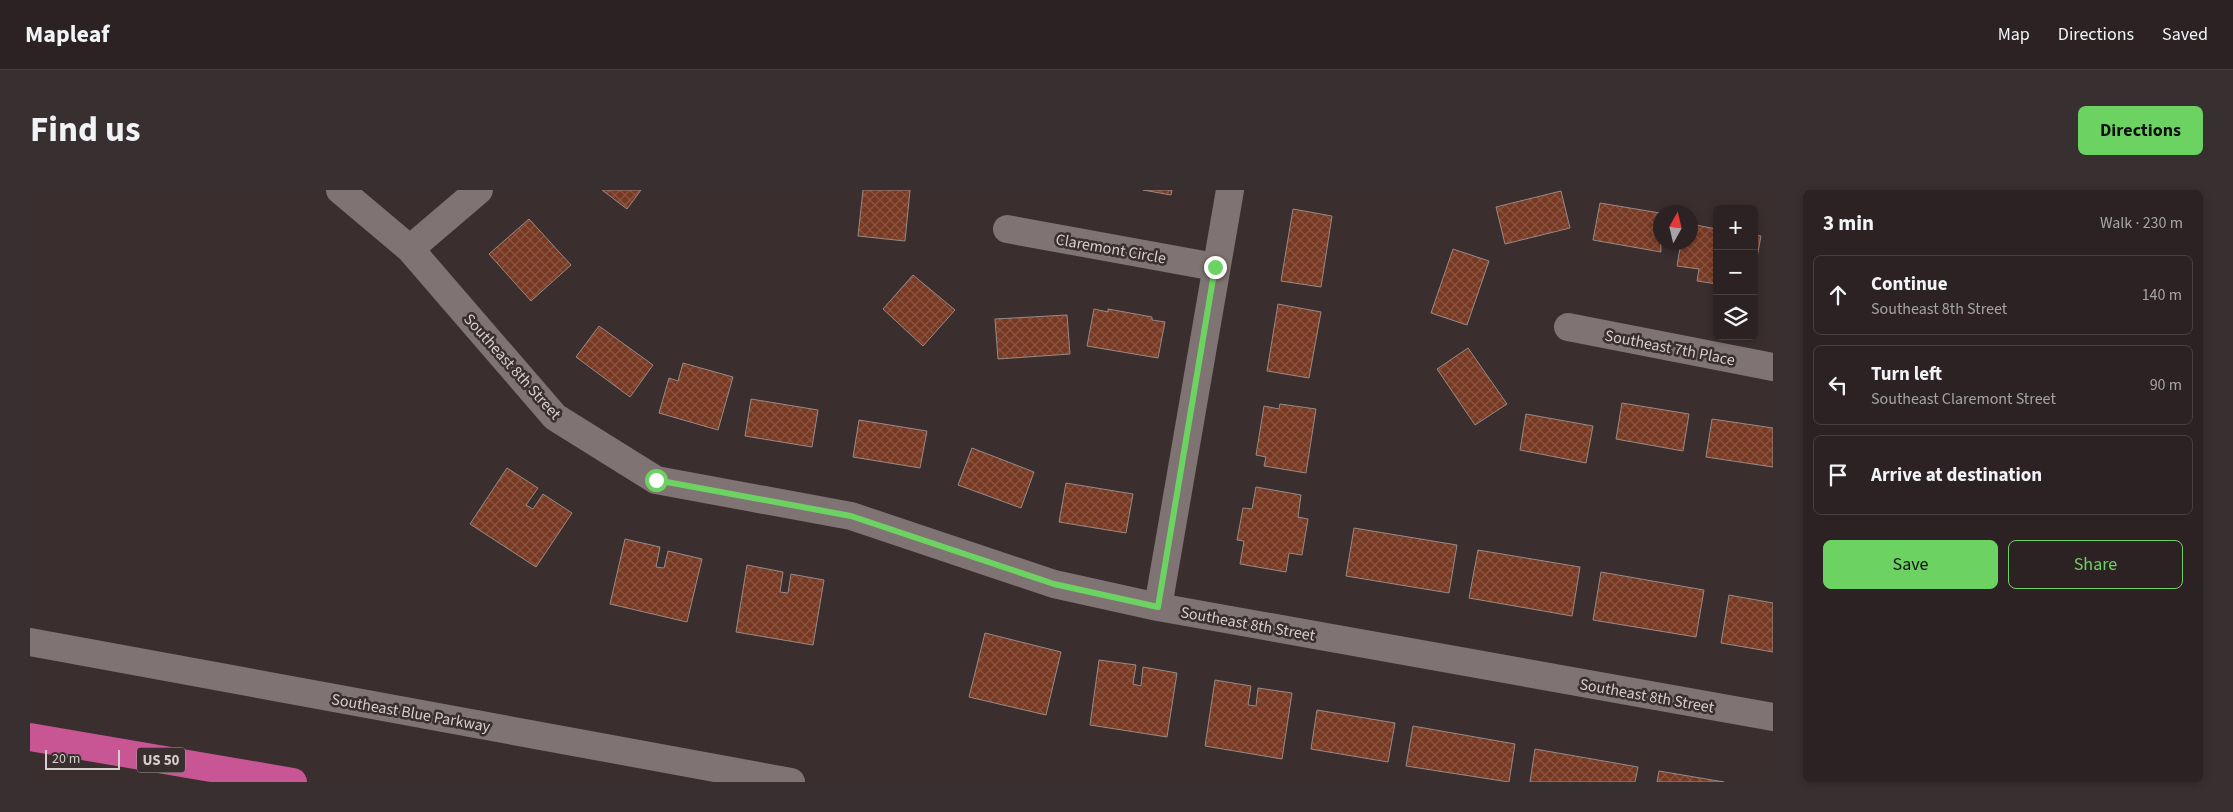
<!DOCTYPE html>
<html lang="en">
<head>
<meta charset="utf-8">
<style>
	:root { --surface:#2c2223; --page:#382f30; --text:#f1f3f6; --muted:#a6a4a6; --line:#483f41; --accent:#6cd362 }
	body { margin:0; font-family:"Source Sans 3",sans-serif; background:var(--page); color:var(--text) }
	.controls { position:absolute; right:15px; top:15px; display:grid; overflow:hidden; border-radius:8px; box-shadow:0 2px 8px #0003 }
	.controls button { width:45px; height:45px; display:grid; place-items:center; padding:0; border:0; border-bottom:1px solid var(--line); background:var(--surface); color:var(--text); font:25px sans-serif }
	.compass { position:absolute; left:1623px; top:15px; width:45px; height:45px; border-radius:50%; background:var(--surface); box-shadow:0 2px 8px #0003; rotate:8deg }
	.scale { position:absolute; left:15px; bottom:12px; width:75px; box-sizing:border-box; padding-left:5px; border:2px solid #d6cfcf; border-top:0; font-size:14px; line-height:18px; white-space:nowrap; color:#d6cfcf; -webkit-text-stroke:4px #3a2e2f; paint-order:stroke }
	.stop { position:absolute; width:15px; height:15px; margin:-11px; border:4px solid #6cd362; border-radius:50%; background:#fff }
	.stop.end { background:#6cd362; border-color:#fff; box-shadow:0 1px 5px #0008 }
	.list { margin:0; padding:0; list-style:none }
	h2 { display:flex; justify-content:space-between; align-items:center; height:65px; margin:0; padding:0 20px; font-size:21px }
	h2 small { font-size:16px; font-weight:400; color:var(--muted) }
	.list li { display:grid; grid-template-columns:32px 1fr auto; gap:15px; align-items:center; box-sizing:border-box; height:80px; margin:0 10px 10px; padding:0 10px; border:1px solid var(--line); border-radius:8px }
	.list b { display:block; font-size:19px; white-space:nowrap }
	.list p { margin:0; font-size:16px; white-space:nowrap; color:var(--muted) }
	.list em { font-size:16px; font-style:normal; color:var(--muted) }
	.actions { display:flex; gap:10px; padding:15px 20px }
	.actions a { flex:1; padding:11px 0; border:1px solid var(--accent); border-radius:8px; text-align:center; font-size:18px; color:var(--accent) }
	.actions .main { background:var(--accent); color:#111 }
	.icon { flex:none; width:28px; height:28px; fill:none; stroke:currentColor; stroke-width:2; stroke-linecap:round; stroke-linejoin:round }
	.map { position:relative; flex:none; width:1743px; height:592px; overflow:hidden; border-radius:8px }
	header { display:flex; align-items:center; gap:30px; box-sizing:border-box; height:70px; padding:0 25px; background:var(--surface); border-bottom:1px solid var(--line) }
	header strong { font-size:24px }
	nav { display:flex; gap:28px; margin-inline-start:auto; font-size:18px }
	.intro { display:flex; align-items:center; justify-content:space-between; box-sizing:border-box; height:120px; padding:0 30px }
	h1 { margin:0; font-size:35px }
	.button { padding:12px 22px; border-radius:8px; background:var(--accent); color:#111; font-size:18px; font-weight:700 }
	main { display:flex; gap:30px; padding:0 30px }
	aside { flex:1; background:var(--surface); border-radius:8px; box-shadow:0 2px 8px #0003 }
	.map>svg:first-child { display:block }
	.building { fill:url(#building-cross-hatch); stroke:#978a85 }
	.lines { fill:none; stroke-linecap:round; stroke-linejoin:round }
	.minor { stroke:#807373; stroke-width:28 }
	.highway { stroke:#c85594; stroke-width:28 }
	.route { stroke:#6cd362; stroke-width:6 }
	.labels { text-anchor:middle; stroke-width:5; stroke-linejoin:round; paint-order:stroke }
	.shield { fill:#3a2e2f; stroke:#a79f9f; stroke-width:1 }
	.shield-label { font-size:15px; font-weight:bold; fill:#d6cfcf }
	.street-label { font-size:16px; fill:#d6cfcf; stroke:#3a2e2f }
</style>
</head>
<body>
<header>
<strong>Mapleaf</strong>
<nav><a>Map</a><a>Directions</a><a>Saved</a></nav>
</header>
<div class="intro"><h1>Find us</h1><a class="button">Directions</a></div>
<main>
<div class="map">
<svg width="1743" height="592" viewBox="0 0 1743 592">
	<defs>
		<pattern id="building-cross-hatch" width="8" height="8" patternUnits="userSpaceOnUse" patternTransform="scale(1.25)"><rect width="8" height="8" fill="#783923"/><path d="M0 0l8 8M0 8l8-8" fill="none" stroke="#8a5542"/></pattern>
	</defs>
	<rect width="100%" height="100%" fill="#3a2e2f"/>
	<path class="building" d="M572 0H611L597 19Z
		M833 0H880L875 51 828 46Z
		M1113 0H1142L1141 5Z
		M1531 1 1540 38 1475 54 1466 17Z
		M1570 13 1630 23 1631 62 1563 50Z
		M1263 19 1302 26 1291 97 1251 91Z
		M499 29 541 75 501 111 459 64Z
		M1660 34 1687 39V94L1667 91 1669 79 1647 76 1651 52H1660Z
		M1724 45 1731 46 1724 84Z
		M1423 59 1459 71 1437 135 1401 123Z
		M883 85 925 120 893 156 853 119Z
		M1248 114 1291 122 1279 188 1237 181Z
		M1064 119 1078 122V119L1122 127V130L1135 132 1128 168 1057 156Z
		M1037 125 1040 164 968 169 965 129Z
		M569 136 623 175 600 207 546 167Z
		M1438 158 1477 214 1445 235 1407 179Z
		M653 173 703 187 688 240 629 223 639 188 648 191Z
		M721 209 788 220 782 257 715 246Z
		M1592 213 1659 224 1653 261 1586 249Z
		M1250 214 1286 219 1276 283 1234 276 1236 267 1226 265 1234 216 1249 219Z
		M1496 224 1563 236 1556 273 1490 260Z
		M1682 229 1743 238V277L1676 267Z
		M829 230 897 241 890 278 823 267Z
		M942 258 1004 282 991 318 928 295Z
		M477 278 508 298 496 315 503 319 513 304 542 323 506 377 440 334Z
		M1036 293 1103 304 1096 343 1029 332Z
		M1226 297 1271 305 1268 327 1278 329 1272 365 1259 363 1256 382 1210 374 1214 351 1207 350 1213 318 1222 319Z
		M1324 338 1427 355 1419 403 1316 386Z
		M595 349 630 357 626 377 634 378 638 361 672 369 657 432 580 414Z
		M1448 360 1550 377 1542 426 1439 408Z
		M717 375 753 382 750 402 758 403 761 384 794 390 783 455 706 442Z
		M1571 382 1674 400 1666 447 1563 430Z
		M1699 405 1743 413V462L1691 453Z
		M955 443 1031 462 1016 525 939 507Z
		M1069 470 1106 475 1103 494 1111 496 1113 477 1147 483 1137 547 1060 535Z
		M1185 490 1221 496 1218 515 1226 516 1228 498 1262 503 1252 569 1175 556Z
		M1287 520 1365 533 1358 572 1281 559Z
		M1383 536 1485 554 1479 592 1376 576Z
		M1505 559 1608 577 1605 592H1500Z
		M1629 581 1694 592H1627Z"/>
	<g class="lines">
		<path class="minor" d="M310 0 380 59 525 227 626 290 821 326 1024 394 1128 417 1743 527
			M977 39 1185 77
			M380 59 449 0
			M1538 137 1743 177
			M1128 417 1200 0
			M0 452 761 592"/>
		<path class="highway" d="M0 547 263 592"/>
	</g>
	<g class="lines">
		<path class="route" d="M626 290 821 326 1024 394 1128 417 1185 77"/>
	</g>
	<g class="labels">
		<rect class="shield" x="107" y="557.5" width="48" height="25" rx="4"/>
		<g class="shield-label">
			<text x="131" y="575">US 50</text>
		</g>
		<g class="street-label">
			<text transform="translate(1081 58) rotate(10)" y="6">Claremont Circle</text>
			<text transform="translate(1640 157) rotate(11)" y="6">Southeast 7th Place</text>
			<text transform="translate(483 176) rotate(48)" y="6">Southeast 8th Street</text>
			<text transform="translate(1218 433) rotate(10)" y="6">Southeast 8th Street</text>
			<text transform="translate(1617 505) rotate(10)" y="6">Southeast 8th Street</text>
			<text transform="translate(381 522) rotate(10)" y="6">Southeast Blue Parkway</text>
		</g>
	</g>
</svg>
<div class="controls">
<button>+</button>
<button>−</button>
<button><svg class="icon" aria-label="layers" viewBox="0 0 24 24"><path d="M12 4l9 5-9 5-9-5zM3 14l9 5 9-5"/></svg></button>
</div>
<svg class="compass" viewBox="-18 -18 36 36"><path d="M0-13l5 13h-10z" fill="#e53935"/><path d="M0 13l5-13h-10z" fill="#a6a4a6"/></svg>
<div class="scale">20 m</div>
<div class="stop" style="left:626px;top:290px"></div>
<div class="stop end" style="left:1185px;top:77px"></div>
</div>
<aside>
<h2>3 min<small>Walk · 230 m</small></h2>
<ul class="list">
<li><svg class="icon" aria-label="ahead" viewBox="0 0 24 24"><path d="M12 20V5M6 11l6-6 6 6"/></svg><div><b>Continue</b><p>Southeast 8th Street</p></div><em>140 m</em></li>
<li><svg class="icon" aria-label="left" viewBox="0 0 24 24"><path d="M17 20v-9H6M10 6l-5 5 5 5"/></svg><div><b>Turn left</b><p>Southeast Claremont Street</p></div><em>90 m</em></li>
<li><svg class="icon" aria-label="arrive" viewBox="0 0 24 24"><path d="M6 21V4h12l-3 4 3 4H6"/></svg><div><b>Arrive at destination</b></div></li>
</ul>
<div class="actions"><a class="main">Save</a><a>Share</a></div>
</aside>
</main>
</body>
</html>
